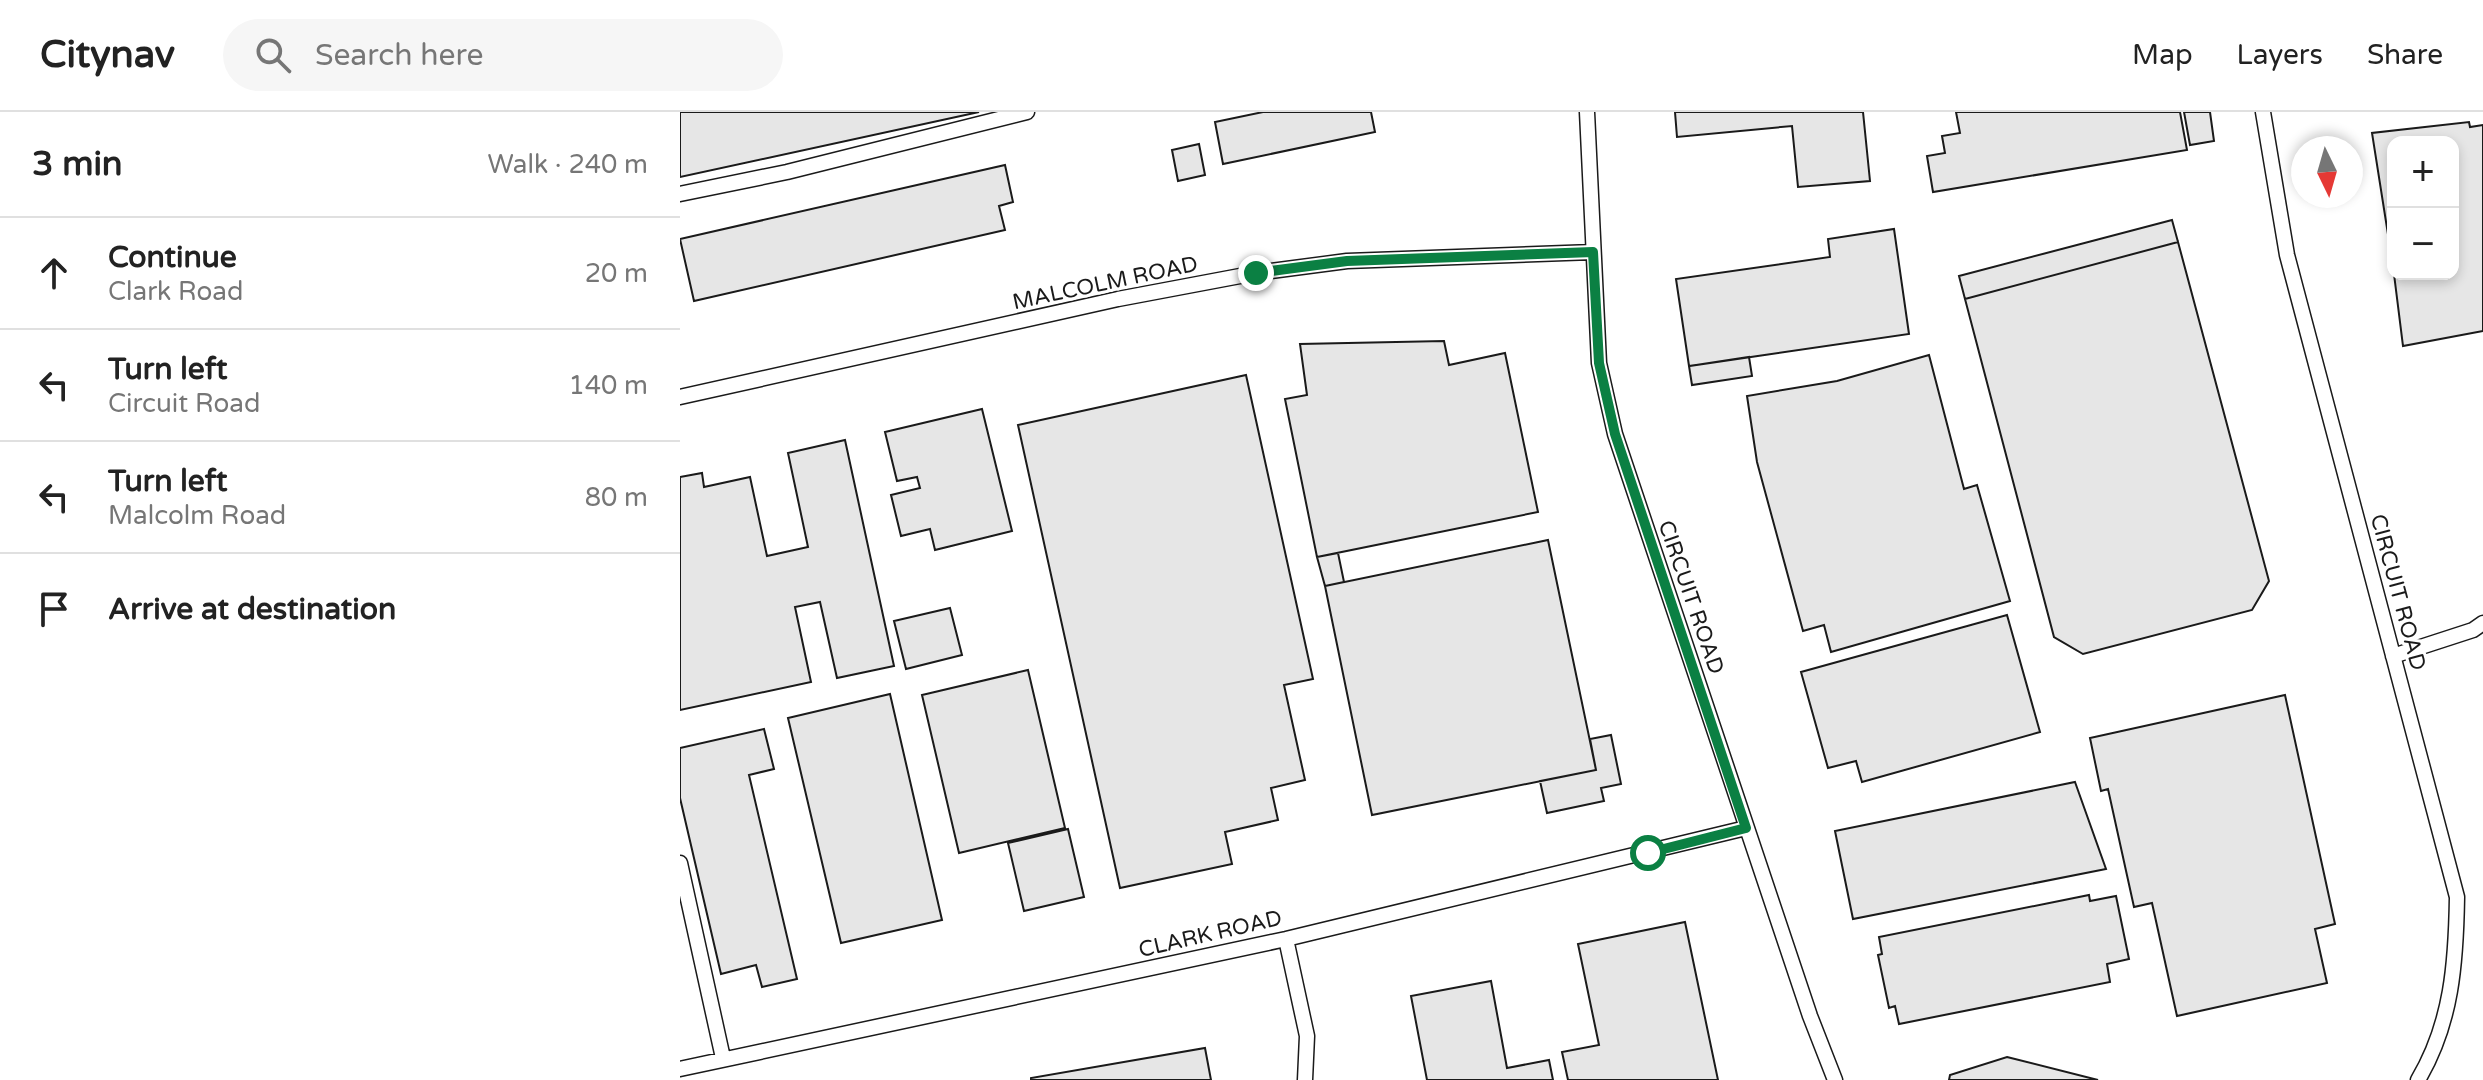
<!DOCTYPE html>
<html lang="en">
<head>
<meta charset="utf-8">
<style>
	:root { --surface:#fff; --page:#f6f6f6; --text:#222; --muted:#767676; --line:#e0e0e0 }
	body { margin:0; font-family:"Varela Round",sans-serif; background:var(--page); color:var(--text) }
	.controls { position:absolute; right:24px; top:24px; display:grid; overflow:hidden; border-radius:16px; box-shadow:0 4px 12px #0003 }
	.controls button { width:72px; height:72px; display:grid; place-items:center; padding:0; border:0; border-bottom:2px solid var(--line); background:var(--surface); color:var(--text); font:40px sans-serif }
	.compass { position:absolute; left:1611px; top:24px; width:72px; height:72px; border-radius:50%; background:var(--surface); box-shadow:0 4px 12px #0003; rotate:175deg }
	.stop { position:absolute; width:24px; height:24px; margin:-18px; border:6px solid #0b8043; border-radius:50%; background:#fff }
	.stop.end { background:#0b8043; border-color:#fff; box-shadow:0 2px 8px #0008 }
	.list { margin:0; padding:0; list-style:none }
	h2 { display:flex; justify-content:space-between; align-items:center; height:104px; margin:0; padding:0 32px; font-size:34px }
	h2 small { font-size:26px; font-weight:400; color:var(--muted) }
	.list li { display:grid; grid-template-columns:52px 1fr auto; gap:24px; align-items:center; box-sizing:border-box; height:112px; padding:0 32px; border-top:2px solid var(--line) }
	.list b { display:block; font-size:30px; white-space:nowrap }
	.list p { margin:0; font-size:26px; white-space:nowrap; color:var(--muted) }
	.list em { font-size:26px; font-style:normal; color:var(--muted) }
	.icon { flex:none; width:44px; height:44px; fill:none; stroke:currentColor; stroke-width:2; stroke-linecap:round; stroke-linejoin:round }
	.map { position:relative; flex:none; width:1803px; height:968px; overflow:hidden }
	header { display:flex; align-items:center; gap:48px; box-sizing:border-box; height:112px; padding:0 40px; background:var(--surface); border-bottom:2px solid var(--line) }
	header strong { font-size:38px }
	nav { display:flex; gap:44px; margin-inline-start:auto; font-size:28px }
	.search { width:560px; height:72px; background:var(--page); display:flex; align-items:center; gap:20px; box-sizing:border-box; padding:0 28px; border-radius:44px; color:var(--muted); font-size:30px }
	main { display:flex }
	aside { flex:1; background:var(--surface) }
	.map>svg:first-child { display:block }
	.building { fill:#e6e6e6; stroke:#1a1a1a; stroke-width:2 }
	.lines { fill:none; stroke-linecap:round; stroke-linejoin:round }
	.service-casing { stroke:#1a1a1a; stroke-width:17 }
	.service { stroke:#fff; stroke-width:14 }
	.route { stroke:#0b8043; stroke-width:10 }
	.labels { text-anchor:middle; stroke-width:6; stroke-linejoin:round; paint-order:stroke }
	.street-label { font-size:22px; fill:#1a1a1a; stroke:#fff }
</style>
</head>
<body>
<header>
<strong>Citynav</strong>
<div class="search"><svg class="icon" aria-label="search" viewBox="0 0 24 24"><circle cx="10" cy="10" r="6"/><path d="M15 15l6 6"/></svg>Search here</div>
<nav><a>Map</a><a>Layers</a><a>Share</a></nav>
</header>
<main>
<aside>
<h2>3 min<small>Walk · 240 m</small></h2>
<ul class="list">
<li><svg class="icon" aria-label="ahead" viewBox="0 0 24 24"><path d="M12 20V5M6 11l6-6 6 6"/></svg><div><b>Continue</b><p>Clark Road</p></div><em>20 m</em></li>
<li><svg class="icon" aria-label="left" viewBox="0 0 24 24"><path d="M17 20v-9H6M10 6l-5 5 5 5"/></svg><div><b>Turn left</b><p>Circuit Road</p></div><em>140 m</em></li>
<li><svg class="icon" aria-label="left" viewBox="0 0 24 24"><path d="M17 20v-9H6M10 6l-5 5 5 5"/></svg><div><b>Turn left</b><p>Malcolm Road</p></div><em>80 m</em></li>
<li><svg class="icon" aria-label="arrive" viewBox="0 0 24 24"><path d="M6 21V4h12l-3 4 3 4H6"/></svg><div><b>Arrive at destination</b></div></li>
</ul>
</aside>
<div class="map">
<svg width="1803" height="968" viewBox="0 0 1803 968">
	<rect width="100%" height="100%" fill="#fff"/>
	<path class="building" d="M0 0H299L0 65Z
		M583 0H691L695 20 543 52 535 10Z
		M995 0H1183L1190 69 1118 75 1112 14 997 25Z
		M1276 0H1500L1507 38 1253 80 1247 44 1265 41 1262 24 1280 21Z
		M1504 0H1530L1534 29 1510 33Z
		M1789 10 1790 15 1803 13V219L1723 234 1714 162H1773V30H1713V154L1692 21Z
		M519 32 525 63 498 69 492 38Z
		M325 53 333 90 319 94 325 118 14 189 0 127Z
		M1492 108 1498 130 1285 187 1279 164Z
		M1214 117 1229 222 1009 254 996 167 1150 145 1148 127Z
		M1498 130 1589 469 1572 498 1403 542 1374 525 1285 187Z
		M764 229 769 253 825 241 858 400 637 445 605 287 627 283 620 232Z
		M1249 243 1284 377 1297 373 1330 489 1151 540 1144 513 1123 519 1077 350 1067 284 1157 269Z
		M1069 245 1072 264 1012 273 1009 254Z
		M566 263 633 567 604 573 625 668 591 676 598 708 545 720 552 752 440 776 338 313Z
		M302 297 332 419 255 438 250 417 221 424 211 383 240 376 237 365 217 369 205 320Z
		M165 328 214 554 157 566 140 490 115 495 131 570 0 598V365L22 361 24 375 70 365 87 444 128 435 108 341Z
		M868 428 916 658 692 703 645 474Z
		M658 441 664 470 645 474 637 445Z
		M270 496 282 543 226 557 214 509Z
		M1327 503 1360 620 1182 670 1176 649 1148 656 1121 560Z
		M348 558 385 716 279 741 242 583Z
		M210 582 262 808 161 831 108 606Z
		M1605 583 1655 812 1635 817 1647 871 1497 904 1472 791 1454 795 1428 677 1421 679 1410 626Z
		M84 617 94 657 69 663 117 867 82 875 76 853 41 862 0 686V636Z
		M931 623 941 672 921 676 924 689 867 701 860 669 916 658 910 627Z
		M1395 670 1426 757 1173 807 1155 719Z
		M388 717 404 785 344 799 328 731Z
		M1409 783 1410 789 1436 784 1449 847 1427 852 1430 870 1219 912 1215 894 1209 896 1198 843 1202 842 1199 825Z
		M1005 810 1038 968H888L882 940 919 933 898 832Z
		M811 869 827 956 869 948 873 968H747L731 884Z
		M525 936 531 968H351V966Z
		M1327 945 1418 968H1269L1270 963Z"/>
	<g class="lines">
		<defs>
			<path id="service" d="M907 0 919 251 935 322 1130 904 1155 968
				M1583 0 1607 143 1777 785C1776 850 1772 911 1738 968
				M0 82 107 60 347 0
				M0 285 438 187 576 161 667 149 913 140
				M1713 544 1793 518 1803 511
				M0 751 43 946
				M606 827 627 924 625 968
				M0 957 606 827 1066 716"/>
		</defs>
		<use href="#service" class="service-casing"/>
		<use href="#service" class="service"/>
	</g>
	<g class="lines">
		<path class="route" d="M576 161 667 149 913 140 919 251 935 322 1066 716 968 741"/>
	</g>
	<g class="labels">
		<g class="street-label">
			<text transform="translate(425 170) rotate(-12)" y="8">MALCOLM ROAD</text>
			<text transform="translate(1719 480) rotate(75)" y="8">CIRCUIT ROAD</text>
			<text transform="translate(1012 485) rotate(71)" y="8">CIRCUIT ROAD</text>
			<text transform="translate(530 821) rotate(-13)" y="8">CLARK ROAD</text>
		</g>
	</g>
</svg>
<div class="controls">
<button>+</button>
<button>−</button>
</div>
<svg class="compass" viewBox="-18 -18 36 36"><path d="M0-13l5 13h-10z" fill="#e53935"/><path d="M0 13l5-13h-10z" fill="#767676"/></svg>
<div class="stop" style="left:968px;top:741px"></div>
<div class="stop end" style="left:576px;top:161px"></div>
</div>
</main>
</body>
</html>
